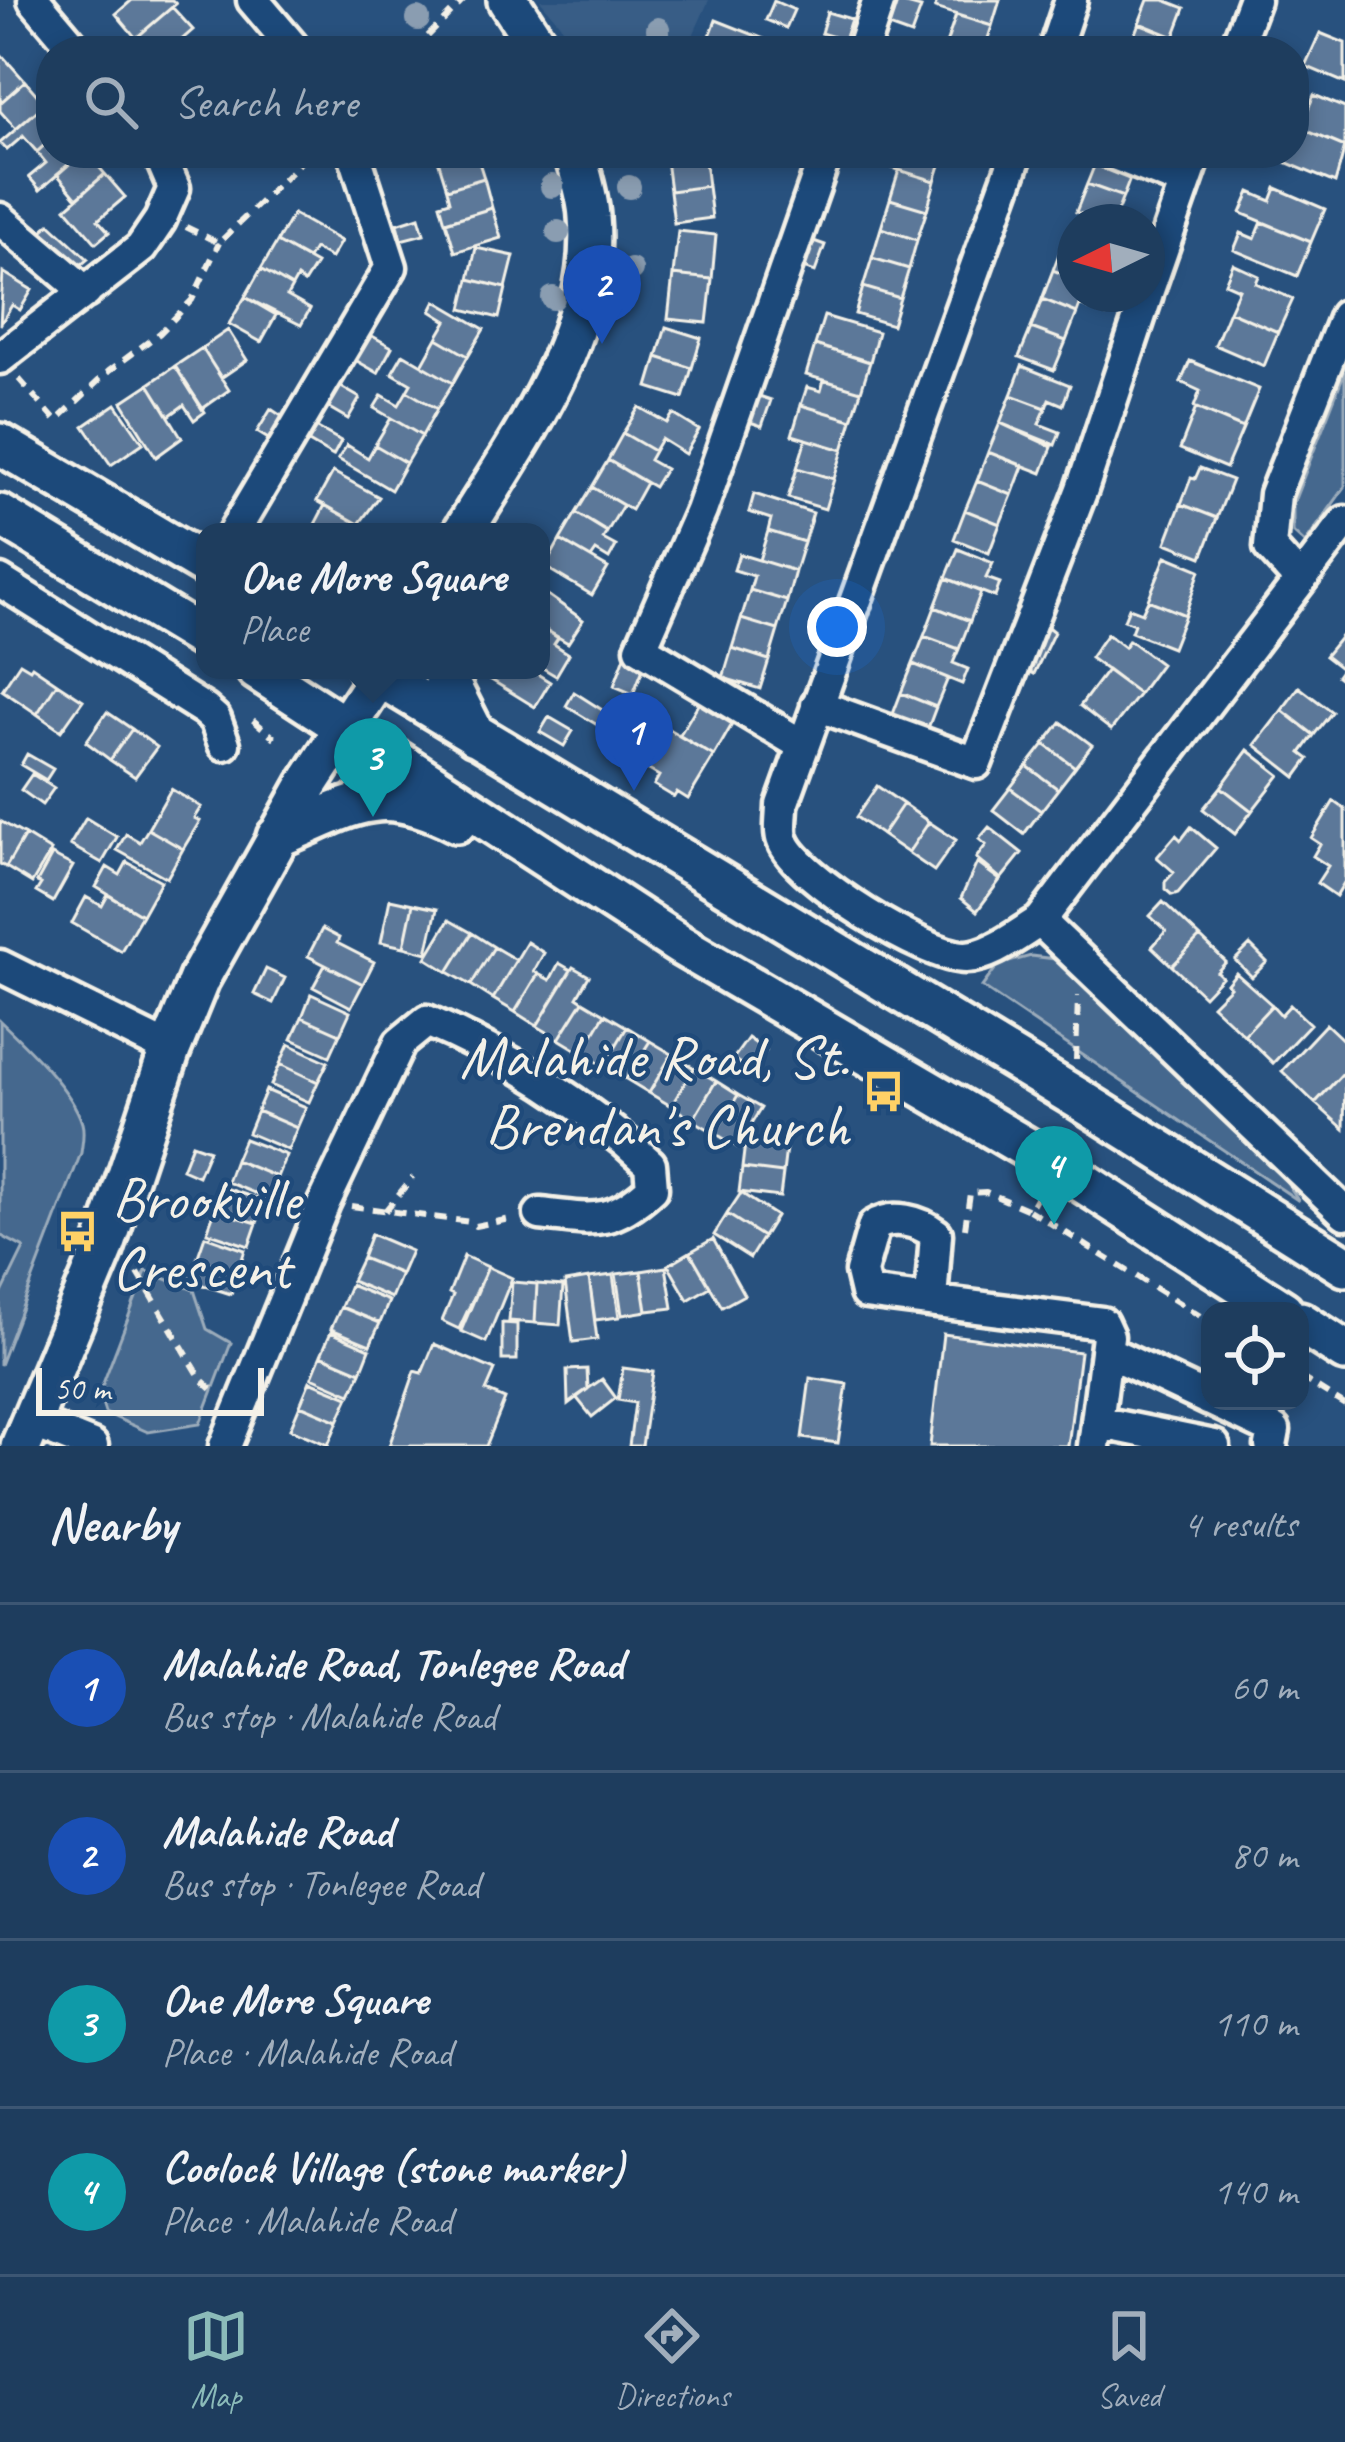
<!DOCTYPE html>
<html lang="en">
<head>
<meta charset="utf-8">
<style>
	:root { --surface:#1e3d5e; --page:#2b4867; --text:#f1f3f6; --muted:#a1aebc; --line:#3c5673; --accent:#8bbbb9 }
	body { margin:0; font-family:Caveat,sans-serif; background:var(--page); color:var(--text) }
	.controls { position:absolute; right:36px; bottom:36px; display:grid; overflow:hidden; border-radius:24px; box-shadow:0 6px 18px #0003 }
	.controls button { width:108px; height:108px; display:grid; place-items:center; padding:0; border:0; border-bottom:3px solid var(--line); background:var(--surface); color:var(--text); font:60px sans-serif }
	.compass { position:absolute; left:1057px; top:204px; width:108px; height:108px; border-radius:50%; background:var(--surface); box-shadow:0 6px 18px #0003; rotate:265deg }
	.scale { position:absolute; left:36px; bottom:30px; width:228px; box-sizing:border-box; padding-left:12px; border:6px solid #f4f1e8; border-top:0; font-size:33px; line-height:42px; white-space:nowrap; color:#f4f1e8; -webkit-text-stroke:9px #1f4a7a; paint-order:stroke }
	.you { position:absolute; left:837px; top:627px; width:42px; height:42px; margin:-30px; border:9px solid #fff; border-radius:50%; background:#1a73e8; box-shadow:0 0 0 18px #1a73e833 }
	.badge { display:grid; place-items:center; width:78px; height:78px; border-radius:50%; background:var(--accent); color:#fff; font-size:39px; font-weight:700 }
	.pin { position:absolute; translate:-50% -99px; filter:drop-shadow(0 3px 6px #0008) }
	.pin::after { content:''; position:absolute; top:63px; width:42px; height:36px; background:inherit; clip-path:polygon(0 0,100% 0,50% 100%) }
	.popup { position:absolute; left:196px; top:523px; width:354px; height:156px; box-sizing:border-box; display:grid; place-content:center; border-radius:24px; background:var(--surface); filter:drop-shadow(0 3px 9px #0005); font-size:39px; white-space:nowrap; color:var(--muted) }
	.popup b { font-size:45px; color:var(--text) }
	.popup::after { content:''; position:absolute; left:50%; top:100%; margin-left:-24px; border:24px solid transparent; border-top-color:var(--surface) }
	.list { margin:0; padding:0; list-style:none }
	h2 { display:flex; justify-content:space-between; align-items:center; height:156px; margin:0; padding:0 48px; font-size:51px }
	h2 small { font-size:39px; font-weight:400; color:var(--muted) }
	.list li { display:grid; grid-template-columns:78px 1fr auto; gap:36px; align-items:center; box-sizing:border-box; height:168px; padding:0 48px; border-top:3px solid var(--line) }
	.list b { display:block; font-size:45px; white-space:nowrap }
	.list p { margin:0; font-size:39px; white-space:nowrap; color:var(--muted) }
	.list em { font-size:39px; font-style:normal; color:var(--muted) }
	.icon { flex:none; width:66px; height:66px; fill:none; stroke:currentColor; stroke-width:2; stroke-linecap:round; stroke-linejoin:round }
	.map { position:relative; flex:none; width:1345px; height:1446px; overflow:hidden }
	.search { position:absolute; background:var(--surface); box-shadow:0 6px 18px #0003; left:36px; right:36px; top:36px; height:132px; display:flex; align-items:center; gap:30px; box-sizing:border-box; padding:0 42px; border-radius:48px; color:var(--muted); font-size:45px }
	.sheet { height:828px; background:var(--surface) }
	nav { display:flex; justify-content:space-around; align-items:center; box-sizing:border-box; height:168px; border-top:3px solid var(--line); background:var(--surface); font-size:33px; color:var(--muted) }
	nav a { display:grid; justify-items:center; gap:6px }
	nav .on { color:var(--accent) }
	.map>svg:first-child { display:block }
	.built { fill:#375d86 }
	.green { fill:#45688e; stroke:#9cacbb; stroke-width:3 }
	.building { fill:#5b7899; stroke:#f4f1e8; stroke-width:3 }
	.lines { fill:none; stroke-linecap:round; stroke-linejoin:round }
	.minor-casing { stroke:#f4f1e8; stroke-width:39 }
	.major-casing { stroke:#f4f1e8; stroke-width:48 }
	.path { stroke:#f4f1e8; stroke-width:6; stroke-dasharray:12 9; stroke-linecap:butt }
	.minor { stroke:#1f4a7a; stroke-width:30 }
	.major { stroke:#1f4a7a; stroke-width:39 }
	.tree { fill:#8a9db1 }
	.labels { text-anchor:middle; stroke-width:9; stroke-linejoin:round; paint-order:stroke }
	.poi-label { font-size:60px; fill:#f4f1e8; stroke:#1f4a7a; text-anchor:end }
</style>
</head>
<body>
<div class="map">
<svg width="1345" height="1446" viewBox="0 0 1345 1446">
	<rect width="100%" height="100%" fill="#28517e"/>
	<filter id="ink" filterUnits="userSpaceOnUse"><feTurbulence type="fractalNoise" baseFrequency=".00833" numOctaves="2"/><feDisplacementMap in="SourceGraphic" scale="24" xChannelSelector="R" yChannelSelector="G"/><feConvolveMatrix kernelMatrix="1 2 1 2 8 2 1 2 1" color-interpolation-filters="sRGB"/></filter>
	<g filter="url(#ink)">
		<path class="built" d="M540 0H709L686 51H573L560 24Z"/>
		<path class="green" d="M1345 371V487L1305 543 1293 532V504Z
			M1031 956 1055 959 1281 1173 1299 1201 982 987 998 965Z
			M0 1021C25 1045 72 1089 82 1123 85 1133 82 1144 81 1153L0 1365V1297L24 1248 0 1235Z
			M146 1271 194 1290 207 1329 231 1343 200 1424 148 1432 105 1413 99 1394Z"/>
		<path class="building" d="M132 0H172L176 4 136 38 116 14Z
			M892 0 921 8 911 35 883 25Z
			M937 0H1000L992 26 935 8Z
			M1148 0H1164L1185 8 1174 37 1139 23Z
			M774 1 794 10 786 28 766 20Z
			M172 7 193 30 169 51H147L136 38Z
			M827 12 851 19 844 40 821 33Z
			M956 15 992 26 984 51 946 44Z
			M716 20 767 40 763 51 705 49Z
			M1139 23 1174 37 1168 51H1128Z
			M1320 33 1345 43V83L1305 66Z
			M0 53 25 81 0 103Z
			M25 81 45 104 16 129 0 111V103Z
			M1314 95 1345 108V147L1300 128Z
			M45 104 51 112V139L37 152 23 136 7 150 0 143Z
			M1300 128 1345 147 1335 183 1285 162 1289 153H1294Z
			M51 139V153H82L40 190 29 177 46 163 37 152Z
			M82 153H87L105 174 77 198 57 174Z
			M460 153H476L484 178 447 189 438 160Z
			M882 153H944L935 181 879 164Z
			M704 154 708 186 670 191 666 160Z
			M1099 154 1134 168 1123 197 1087 184Z
			M899 170 935 181 927 210 890 199Z
			M105 174 125 197 98 220 109 232 96 243 66 208Z
			M484 178 492 208 445 222 440 204 450 201 447 189Z
			M1087 184 1123 197 1113 222H1101L1076 212Z
			M708 186 712 218 674 223 670 191Z
			M1276 188 1325 209 1311 242 1241 213 1250 192 1271 201Z
			M890 199 927 210 917 240 881 228Z
			M492 208 501 238 455 252 446 222Z
			M293 214 341 241 331 258 314 249 308 259 277 242Z
			M419 217 424 234 401 240 397 224Z
			M1262 222 1311 242 1297 276 1234 250 1241 233 1255 239Z
			M50 224 88 259 74 271 33 239Z
			M881 228 917 240 909 269 872 258Z
			M678 231 716 235 712 279 673 275Z
			M808 239 825 245 815 272 798 266Z
			M1064 241 1075 245V279L1053 270Z
			M277 242 316 264 304 283 297 278 292 287 261 269Z
			M476 248 514 256 506 288 469 279Z
			M872 258 909 269 900 298 863 287Z
			M1233 264 1259 276 1256 283 1293 299 1278 332 1229 311 1239 289 1225 283Z
			M261 269 292 287 287 296 310 309 301 325 245 297Z
			M1053 270 1075 279V294H1115L1106 316 1080 305 1077 313 1042 299Z
			M3 272 32 290 20 310 12 305 0 325Z
			M673 275 712 279 707 323 668 319Z
			M469 279 506 288 499 318 462 309Z
			M863 287 900 298 892 325 855 314Z
			M245 297 276 315 261 342 229 324Z
			M1042 299 1077 313 1066 341 1031 328Z
			M436 301 484 329 468 356 437 338 447 321 431 311Z
			M1229 311 1278 332 1264 366 1215 345Z
			M824 316 878 332 870 362 815 345Z
			M666 327 701 338 692 368 657 357Z
			M1031 328 1066 341 1054 370 1019 357Z
			M228 330 247 360 221 378 202 348Z
			M365 332 392 347 378 373 350 357Z
			M437 338 468 356 453 383 422 365Z
			M815 345 870 362 861 391 806 375Z
			M202 348 229 390 202 409 175 366Z
			M403 354 453 383 437 409 407 391 411 384 392 373Z
			M657 357 692 368 683 398 648 387Z
			M1190 361 1259 389 1243 428 1194 407 1200 391 1181 382Z
			M175 366 205 412 194 420 184 405 169 416 149 384Z
			M1022 366 1070 385 1063 405 1049 399 1046 408 1011 395Z
			M824 380 861 391 852 420 801 405 807 387 821 391Z
			M149 384 182 438 156 457 122 402Z
			M336 384 360 398 348 419 324 405Z
			M407 391 437 409 422 436 374 408 382 395 399 405Z
			M753 394 771 400 762 426 744 420Z
			M1011 395 1046 408 1039 424 1060 432 1055 445 1000 423Z
			M116 404 143 443 111 465 84 426Z
			M801 405 852 420 843 450 792 435Z
			M639 407 667 423 673 414 699 430 685 454 661 439 654 451 623 433Z
			M1196 408 1243 428 1226 468 1180 449Z
			M271 409 292 423 278 445 257 432Z
			M391 418 422 436 406 463 375 445Z
			M1000 423 1052 447 1042 473 988 452Z
			M316 427 341 441 333 456 307 441Z
			M623 433 654 451 649 460 665 469 654 487 608 460Z
			M806 439 843 450 834 479 797 468Z
			M347 445 368 458 375 445 406 463 391 490 338 459Z
			M988 452 1023 466 1012 495 977 481Z
			M608 460 646 483 631 510 592 487Z
			M797 468 834 479 825 509 788 498Z
			M1200 468 1232 480 1217 518 1181 504 1191 478 1195 479Z
			M333 472 379 497 359 524 317 501Z
			M977 481 1012 495 1000 524 965 510Z
			M592 487 623 505 607 532 576 513Z
			M754 494 813 513 804 542 768 531 771 519 749 512Z
			M1181 504 1217 518 1202 557 1166 543Z
			M325 505 359 524 354 532H311Z
			M965 510 1000 524 989 553 954 539Z
			M576 513 607 532 603 539 616 546 609 559 596 551 591 558 560 540Z
			M768 531 804 542 795 571 759 560Z
			M560 540 608 568 592 595 545 567Z
			M958 549 993 563 986 578 1000 583 995 597 946 578Z
			M739 554 795 571 787 601 750 590 754 576 734 570Z
			M1166 556 1200 570 1185 615 1148 600Z
			M946 578 981 592 970 621 935 607Z
			M750 590 787 601 778 630 741 619Z
			M542 591 583 620 568 643 541 627Z
			M1148 600 1185 615 1172 648 1131 632 1134 624 1124 620 1129 608 1142 613Z
			M935 607 970 621 959 649 924 636Z
			M741 619 778 630 769 660 732 648Z
			M1039 620 1054 632 1034 674 1022 667Z
			M541 627 558 638 554 644 569 654 556 676 541 667Z
			M1107 634 1124 647 1129 640 1161 664 1139 694 1090 658Z
			M1343 634 1345 635V682L1337 676 1342 669 1325 656Z
			M924 636 959 649 953 663 968 669 962 684 913 664Z
			M732 648 769 660 760 689 723 678Z
			M625 656 645 664 633 694 614 686Z
			M20 663 30 669 32 666 57 683 37 714 2 690Z
			M913 664 948 678 936 707 901 693Z
			M493 670H531L550 682 535 707 488 678Z
			M1107 670 1139 694 1111 730 1080 706Z
			M57 683 83 700 61 731 37 714Z
			M1299 687 1332 712 1314 735 1282 710Z
			M574 692 607 713 599 726 566 706Z
			M901 693 936 707 925 736 890 722Z
			M700 701 734 721 714 756 679 736Z
			M1282 710 1314 735 1301 753 1309 759 1296 777 1255 745Z
			M107 712 132 729 110 760 86 742Z
			M549 717 573 731 564 746 540 732Z
			M1061 722 1092 745 1075 767 1044 744Z
			M660 724 714 756 688 799 677 792 674 797 654 785 659 776 637 763Z
			M132 729 157 747 135 777 110 760Z
			M1044 744 1075 767 1058 789 1027 766Z
			M1248 750 1280 775 1252 811 1221 787Z
			M27 754 53 769 46 780 21 765Z
			M1027 766 1058 789 1041 811 1010 788Z
			M32 774 54 788 42 805 21 790Z
			M877 786 903 804 882 835 856 817Z
			M1221 787 1252 811 1235 834 1203 809Z
			M1010 788 1041 811 1024 834 993 810Z
			M171 789 201 807 194 818 200 821 183 849 148 829Z
			M1334 801 1345 809V881L1336 896 1317 883 1328 866 1313 856 1320 844 1311 838Z
			M903 804 929 822 908 853 882 835Z
			M86 818 117 837 102 863 70 845Z
			M0 821 25 835 6 867 0 864Z
			M929 822 956 840 934 871 908 853Z
			M989 827 1022 853 1001 879 976 858 986 845 979 839Z
			M1191 827 1216 848 1178 893 1172 895 1165 889V882L1174 872 1157 857 1176 835 1181 840Z
			M148 829 183 849 167 878 117 850 126 834 140 842Z
			M25 835 51 851 32 883 6 867Z
			M52 855 73 866 53 902 36 892 41 884 37 882Z
			M127 862 161 881 142 915 96 887 107 867 120 875Z
			M977 863 1000 880 977 911 961 898Z
			M108 895 142 915 121 951 72 923 86 897 102 906Z
			M390 899 413 904 404 947 381 942Z
			M1163 902 1200 937 1172 966 1152 947 1166 931 1150 916Z
			M413 904 437 909 427 953 404 947Z
			M449 920 472 933 448 972 426 958Z
			M322 929 339 938 337 943 374 962 363 984 308 956Z
			M472 933 494 947 471 985 448 972Z
			M1200 937 1226 962 1217 972 1222 977 1204 996 1172 966Z
			M527 942 544 953 534 971 538 974 515 1012 493 999Z
			M1250 945 1267 962 1252 977 1235 960Z
			M494 947 516 960 493 999 471 985Z
			M559 963 571 970 537 1026 515 1012 538 974 550 980Z
			M325 965 363 984 351 1007 313 987Z
			M573 967 589 976 577 997 583 1001 559 1039 537 1026Z
			M266 969 285 978 273 1003 254 994Z
			M1236 973 1272 1005 1244 1035 1212 1005 1230 987 1227 984Z
			M311 994 350 1012 340 1034 302 1017Z
			M583 1001 605 1014 582 1053 559 1039Z
			M1272 1005 1281 1015 1290 1005 1310 1024 1273 1063 1244 1035Z
			M605 1014 627 1027 604 1066 582 1053Z
			M302 1017 340 1034 330 1056 292 1039Z
			M1326 1024 1345 1042V1071L1315 1103 1282 1071Z
			M627 1027 650 1041 626 1079 604 1066Z
			M748 1038 766 1051 751 1071 733 1059Z
			M650 1041 672 1054 649 1093 626 1079Z
			M289 1044 328 1062 318 1082 280 1064Z
			M672 1054 694 1068 671 1106 649 1093Z
			M280 1064 318 1082 309 1102 271 1085Z
			M694 1068 716 1081 693 1120 671 1106Z
			M1343 1073 1345 1075 1344 1129 1315 1103Z
			M716 1081 738 1095 715 1133 693 1120Z
			M266 1090 306 1107 297 1128 257 1111Z
			M738 1095 761 1108 737 1147 715 1133Z
			M257 1111 297 1128 288 1150 248 1133Z
			M244 1139 286 1155 277 1177 235 1160Z
			M745 1143 786 1148 783 1173 742 1168Z
			M192 1144 209 1150 198 1176 182 1169Z
			M235 1160 277 1177 269 1199 227 1182Z
			M742 1168 783 1173 780 1197 739 1192Z
			M222 1187 265 1201 257 1223 215 1210Z
			M741 1193 776 1216 763 1237 727 1214Z
			M215 1210 257 1223 249 1246 207 1232Z
			M727 1214 763 1237 750 1258 714 1235Z
			M371 1234 411 1251 401 1274 362 1258Z
			M205 1236 245 1250 238 1272 197 1259Z
			M713 1239 744 1295 722 1307 690 1252Z
			M690 1252 710 1287 688 1300 668 1265Z
			M464 1256 488 1267 459 1329 442 1321 453 1295 449 1293Z
			M362 1258 401 1274 391 1298 351 1281Z
			M197 1259 238 1272 231 1294 190 1281Z
			M488 1267 512 1278 486 1342 461 1331Z
			M666 1267 673 1308 647 1311 641 1271Z
			M641 1271 647 1311 622 1315 616 1274Z
			M613 1275 619 1317 595 1320 589 1278Z
			M589 1278 597 1339 573 1342 565 1282Z
			M512 1282 537 1284 535 1323 509 1321Z
			M537 1284 563 1286 560 1325 535 1323Z
			M350 1285 389 1301 380 1323 341 1307Z
			M341 1307 380 1323 370 1345 331 1329Z
			M502 1323 517 1324V1360H502Z
			M331 1332 370 1349 361 1372 321 1355Z
			M943 1334 1080 1352 1068 1446H930Z
			M434 1344 495 1370 486 1391 505 1399 486 1446H389L415 1371 422 1373Z
			M321 1355 361 1372 351 1394 312 1377Z
			M623 1368 653 1372 642 1446H629L635 1403 618 1400Z
			M587 1369 588 1389 568 1404 567 1370Z
			M810 1378 847 1384 838 1443 802 1438Z
			M602 1379 616 1398 592 1417 576 1397Z
			M310 1381 349 1397 338 1421 300 1405Z
			M300 1405 338 1421 328 1445 290 1429Z"/>
		<g class="lines">
			<defs>
				<path id="minor" d="M34 0 77 51
					M253 0 292 46
					M862 51 879 0
					M1054 51 1071 0
					M1235 51 1254 0
					M1017 153 782 805C782 815 779 832 783 841 797 878 927 958 966 957 992 956 1018 934 1040 921L1345 522
					M1112 153 1185 182
					M0 219 86 292
					M1147 293 1196 153
					M0 358 141 248 160 220 174 188 159 153
					M234 532 391 267 354 153
					M1299 579 1270 547 1275 494 1345 316
					M0 581 205 710 215 719 224 744
					M817 705 976 763 1082 489 1147 294
					M802 745 641 648 701 511 826 153
					M1040 921 1345 1213
					M0 966 170 1050
					M931 1300 936 1234C919 1221 893 1214 874 1226L861 1272 866 1293 1102 1323 1108 1336 1094 1446
					M1106 1351 1210 1400
					M1213 1401 1274 1430 1271 1446
					M33 1422 92 1446
					M1097 1422 1214 1446
					M225 1446 324 1203 400 1043 427 1021C507 1055 587 1105 650 1164L652 1188C611 1226 593 1220 540 1214"/>
				<path id="major" d="M508 0 541 51
					M0 444 205 565
					M0 515 205 639
					M463 532C521 437 599 334 589 217 588 196 580 174 575 153
					M257 670 680 945 1056 1165 1283 1311
					M369 670 1079 1099 1345 1266
					M442 670 475 735
					M277 837C355 806 376 781 457 822
					M1300 1322 1345 1351
					M21 1446 103 1250 170 1050 199 979 307 786 383 670"/>
			</defs>
			<use href="#minor" class="minor-casing"/>
			<use href="#major" class="major-casing"/>
			<path class="path" d="M413 51 464 0
				M186 227 219 243 310 153
				M19 379 56 421 109 371 160 333 192 300 219 243
				M253 720 275 738
				M1076 1060 1078 996
				M351 1206 470 1222 475 1226 515 1218
				M1029 1210 1210 1322
				M385 1211 413 1177
				M965 1228 970 1193 986 1192 1029 1210 1039 1193
				M138 1273 202 1380 216 1393
				M1300 1377 1345 1405"/>
			<use href="#minor" class="minor"/>
			<use href="#major" class="major"/>
		</g>
		<g class="tree">
			<circle cx="418" cy="19" r="12"/>
			<circle cx="658" cy="29" r="12"/>
			<circle cx="552" cy="186" r="12"/>
			<circle cx="629" cy="187" r="12"/>
			<circle cx="558" cy="232" r="12"/>
			<circle cx="631" cy="270" r="12"/>
			<circle cx="553" cy="298" r="12"/>
		</g>
	</g>
	<defs>
		<symbol id="bus-bare" viewBox="-9 -9 18 18"><path d="M-5-6H5V4H4V6H2V4H-2V6H-4V4H-5ZM-3.5-4V0h7V-4ZM-3.5 1.2v1.5H-2V1.2ZM2 1.2v1.5H3.5V1.2Z" fill="#ffd166" stroke="#1f4a7a" stroke-width="2.5" paint-order="stroke"/></symbol>
	</defs>
	<g fill-rule="evenodd">
		<use href="#bus-bare" x="854" y="1062" width="59" height="59"/>
		<use href="#bus-bare" x="48" y="1202" width="59" height="59"/>
	</g>
	<g class="labels">
		<g class="poi-label">
			<text x="849" y="1077">Malahide Road, St.<tspan x="849" dy="69">Brendan's Church</tspan></text>
			<text x="112" y="1219" text-anchor="start">Brookville<tspan x="112" dy="69">Crescent</tspan></text>
		</g>
	</g>
</svg>
<div class="controls">
<button><svg class="icon" aria-label="locate" viewBox="0 0 24 24"><circle cx="12" cy="12" r="6"/><path d="M12 2v4M12 18v4M2 12h4M18 12h4"/></svg></button>
</div>
<svg class="compass" viewBox="-18 -18 36 36"><path d="M0-13l5 13h-10z" fill="#e53935"/><path d="M0 13l5-13h-10z" fill="#a1aebc"/></svg>
<div class="scale">50 m</div>
<div class="you"></div>
<div class="pin badge" style="left:634px;top:791px;background:#1a4fb4">1</div>
<div class="pin badge" style="left:602px;top:344px;background:#1a4fb4">2</div>
<div class="pin badge" style="left:373px;top:817px;background:#0f9aa8">3</div>
<div class="popup"><b>One More Square</b>Place</div>
<div class="pin badge" style="left:1054px;top:1225px;background:#0f9aa8">4</div>
<div class="search"><svg class="icon" aria-label="search" viewBox="0 0 24 24"><circle cx="10" cy="10" r="6"/><path d="M15 15l6 6"/></svg>Search here</div>
</div>
<section class="sheet">
<h2>Nearby<small>4 results</small></h2>
<ul class="list">
<li><span class="badge" style="background:#1a4fb4">1</span><div><b>Malahide Road, Tonlegee Road</b><p>Bus stop · Malahide Road</p></div><em>60 m</em></li>
<li><span class="badge" style="background:#1a4fb4">2</span><div><b>Malahide Road</b><p>Bus stop · Tonlegee Road</p></div><em>80 m</em></li>
<li><span class="badge" style="background:#0f9aa8">3</span><div><b>One More Square</b><p>Place · Malahide Road</p></div><em>110 m</em></li>
<li><span class="badge" style="background:#0f9aa8">4</span><div><b>Coolock Village (stone marker)</b><p>Place · Malahide Road</p></div><em>140 m</em></li>
</ul>
</section>
<nav>
<a class="on"><svg class="icon" aria-label="map" viewBox="0 0 24 24"><path d="M3 6l6-2 6 2 6-2v14l-6 2-6-2-6 2zM9 4v14M15 6v14"/></svg>Map</a>
<a><svg class="icon" aria-label="directions" viewBox="0 0 24 24"><path d="M12 3l9 9-9 9-9-9zM9 14v-3h6M13 9l2 2-2 2"/></svg>Directions</a>
<a><svg class="icon" aria-label="saved" viewBox="0 0 24 24"><path d="M7 4h10v16l-5-4-5 4z"/></svg>Saved</a>
</nav>
</body>
</html>
